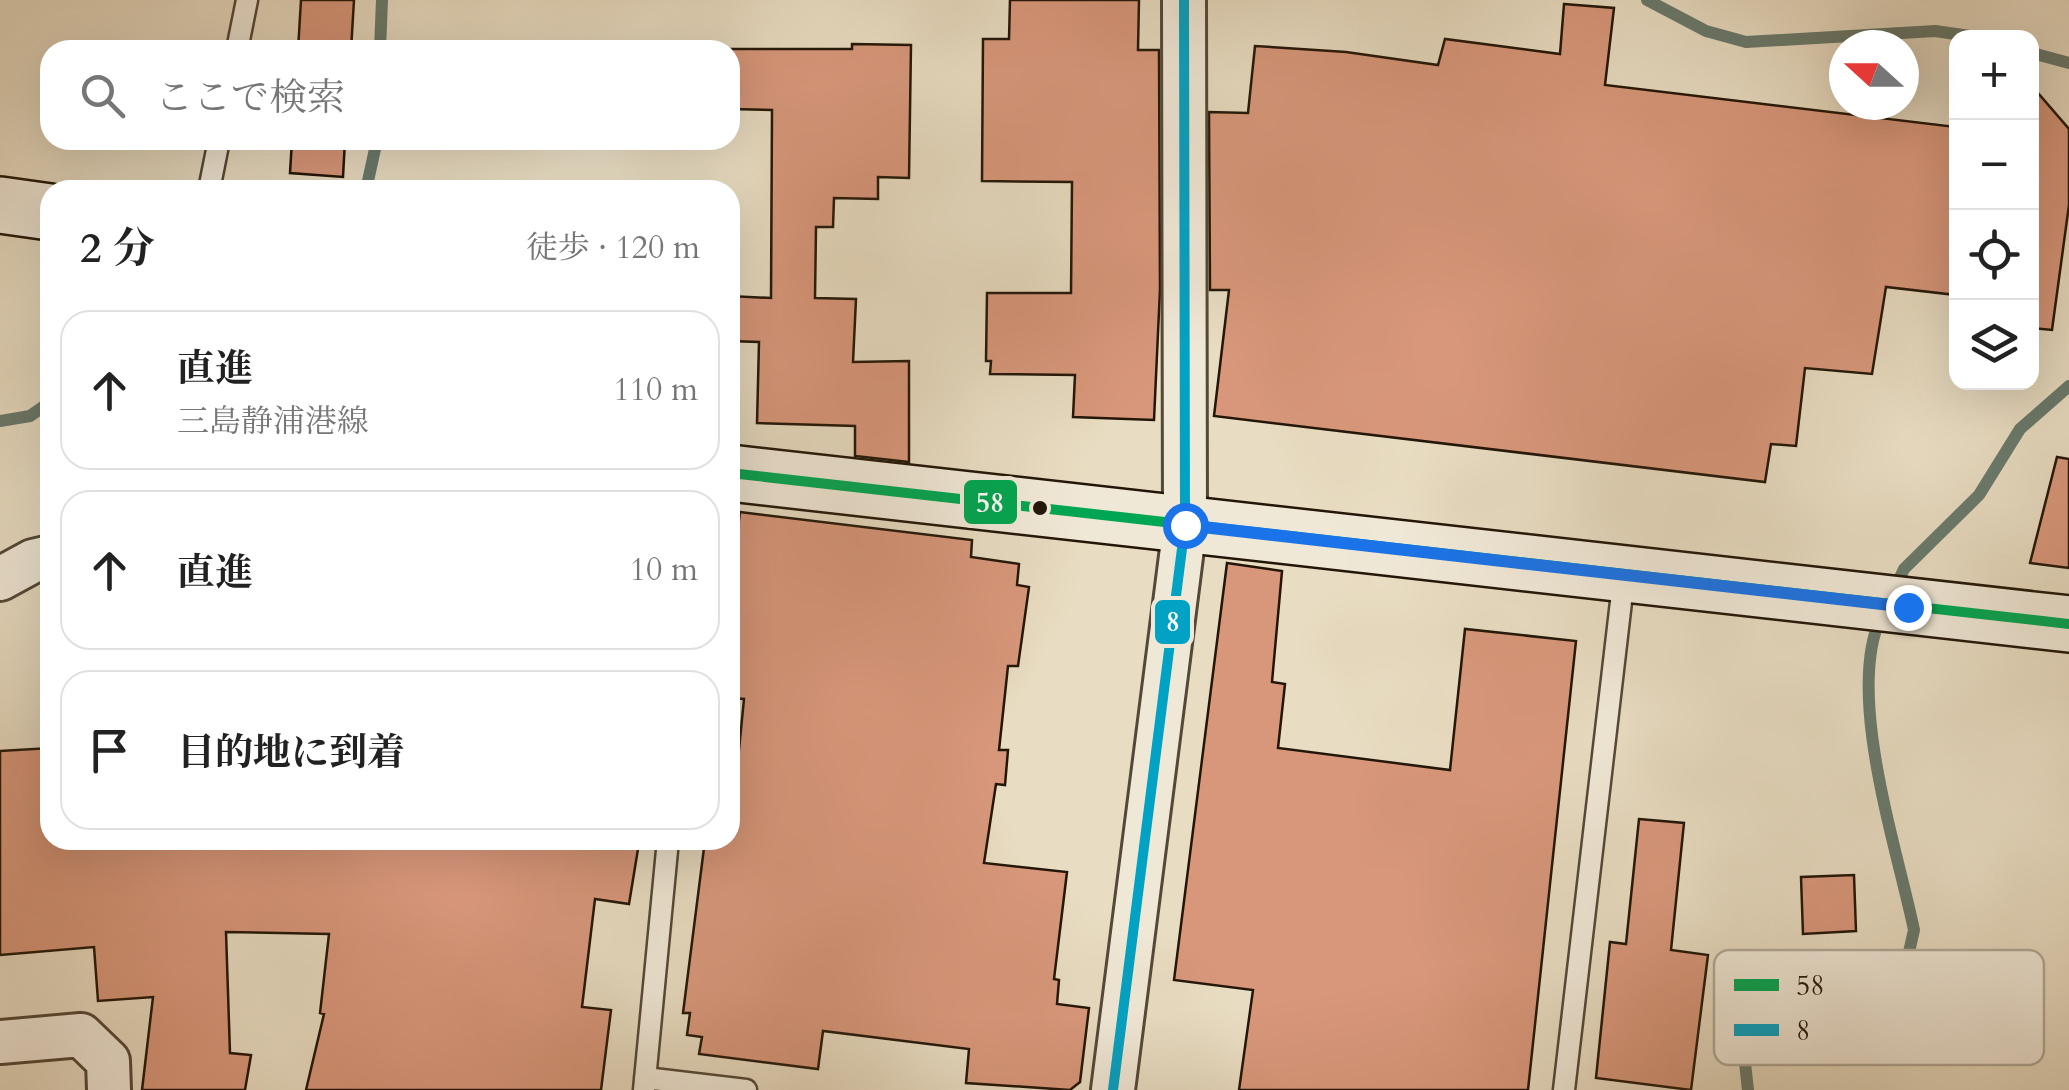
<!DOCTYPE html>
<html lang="ja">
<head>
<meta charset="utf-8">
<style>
	:root { --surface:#fff; --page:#f6f6f6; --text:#222; --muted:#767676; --line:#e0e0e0 }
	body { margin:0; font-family:Cardo,"Noto Serif JP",serif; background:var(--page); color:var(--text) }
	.controls { position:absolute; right:30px; top:30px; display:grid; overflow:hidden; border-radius:20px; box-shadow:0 10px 40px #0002 }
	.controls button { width:90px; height:90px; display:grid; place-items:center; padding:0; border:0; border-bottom:2px solid var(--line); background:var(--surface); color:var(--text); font:50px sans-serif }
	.compass { position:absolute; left:1829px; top:30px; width:90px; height:90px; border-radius:50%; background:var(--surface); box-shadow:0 10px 40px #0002; rotate:291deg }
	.stop { position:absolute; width:30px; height:30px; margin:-22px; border:8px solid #1a73e8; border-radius:50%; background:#fff }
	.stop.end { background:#1a73e8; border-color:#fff; box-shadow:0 2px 10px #0008 }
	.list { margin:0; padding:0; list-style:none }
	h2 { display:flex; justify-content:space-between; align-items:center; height:130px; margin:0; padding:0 40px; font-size:42px }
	h2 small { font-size:32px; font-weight:400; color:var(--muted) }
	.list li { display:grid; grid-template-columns:65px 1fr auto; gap:30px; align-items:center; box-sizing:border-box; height:160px; margin:0 20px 20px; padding:0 20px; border:2px solid var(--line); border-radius:30px }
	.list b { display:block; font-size:38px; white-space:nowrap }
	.list p { margin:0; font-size:32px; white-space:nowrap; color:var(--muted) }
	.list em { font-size:32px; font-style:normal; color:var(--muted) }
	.icon { flex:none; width:55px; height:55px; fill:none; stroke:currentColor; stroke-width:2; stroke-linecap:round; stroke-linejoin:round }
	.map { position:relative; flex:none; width:2069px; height:1090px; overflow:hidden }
	.search { position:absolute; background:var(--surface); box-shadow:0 10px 40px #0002; left:40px; top:40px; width:700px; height:110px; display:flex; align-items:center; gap:25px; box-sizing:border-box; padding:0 35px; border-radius:30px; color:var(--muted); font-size:38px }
	.panel { position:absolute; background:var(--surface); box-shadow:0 10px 40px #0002; left:40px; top:180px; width:700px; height:670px; border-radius:30px }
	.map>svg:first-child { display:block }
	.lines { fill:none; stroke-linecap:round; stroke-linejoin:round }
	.stream { stroke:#697a6d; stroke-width:12 }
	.building { fill:#d8977b; stroke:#231608; stroke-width:2.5 }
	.service-casing { stroke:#544836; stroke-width:25 }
	.minor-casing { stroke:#544836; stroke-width:48 }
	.secondary-casing { stroke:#231608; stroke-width:60 }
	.service { stroke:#f0e8d7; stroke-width:20 }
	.minor { stroke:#f0e8d7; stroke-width:42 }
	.secondary { stroke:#f0e8d7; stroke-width:55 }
	.bus-1-casing { stroke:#f0e8d7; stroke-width:18 }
	.bus-2-casing { stroke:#f0e8d7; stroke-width:18 }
	.bus-1 { stroke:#00a651; stroke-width:10 }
	.bus-2 { stroke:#02a2c4; stroke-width:10 }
	.route { stroke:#1a73e8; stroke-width:12 }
	.bus-dot { fill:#231608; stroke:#f0e8d7; stroke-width:4 }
	.key { fill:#f0e8d7; stroke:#b2a999; stroke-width:2.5 }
	.key-label { font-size:28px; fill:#231608 }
	.line-badge { stroke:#f0e8d7; stroke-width:4 }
	.badge-label { font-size:28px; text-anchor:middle; font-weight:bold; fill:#fff }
</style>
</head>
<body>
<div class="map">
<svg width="2069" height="1090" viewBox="0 0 2069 1090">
	<rect width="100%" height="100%" fill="#e8dcc2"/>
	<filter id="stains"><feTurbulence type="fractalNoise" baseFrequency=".002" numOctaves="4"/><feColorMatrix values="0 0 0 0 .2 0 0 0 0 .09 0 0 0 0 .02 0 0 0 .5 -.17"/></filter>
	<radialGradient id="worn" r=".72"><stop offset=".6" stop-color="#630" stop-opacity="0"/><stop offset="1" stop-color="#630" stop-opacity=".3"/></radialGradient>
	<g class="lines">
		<path class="stream" d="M1647 0 1706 31 1746 42 1935 31 1984 38
			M380 50 382 0
			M2032 53 2069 63
			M366 190 377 140
			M0 421 30 416 50 402
			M1894 590 1904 569 1979 495 2020 429 2069 386
			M1748 1090 1742 1036 1756 991 1791 983 1870 979 1907 961 1914 930C1897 848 1845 693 1881 617"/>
	</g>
	<path class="building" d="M301 0H354L351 50H298Z
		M1010 0H1139L1138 50H1159L1160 289 1154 420 1073 417 1075 375 990 374 991 361H986L987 293H1071L1072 182 982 181 983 39H1009Z
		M1564 4 1614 8 1605 85 1956 127V295L1886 287 1872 374 1805 368 1796 446 1771 444 1765 482 1214 416 1229 290H1210L1209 112 1248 113 1255 46 1346 52 1438 65 1445 39 1560 54Z
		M852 44 911 45 909 178 878 177V199L834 198 833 227H816L815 298 856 299 853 362 909 361V462L855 456V426L757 423 759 342 730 341V296L771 298 772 110 730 109V49H852Z
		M2032 86 2069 129V205L2052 330 2032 328Z
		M292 140H345L343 177 290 173Z
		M2057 457 2069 459V568L2030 563Z
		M740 512 972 540 971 557 1019 564 1017 585 1029 587 1018 666H1008L999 750H1008L1005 785 996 784 984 863 1067 872 1054 979 1059 980 1057 1004 1089 1008 1080 1082 1070 1090 966 1083 969 1049 823 1031 818 1069 699 1054 702 1037 687 1035 690 1013H683L705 840H730L744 699 730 698V592Z
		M1227 563 1282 571 1272 682 1285 684 1278 748 1450 770 1465 629 1576 641 1528 1090H1239L1253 990 1174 980Z
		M50 748V840H626L625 847 638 849 629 904 595 899 582 1007 611 1010 601 1090H306L324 1014 320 1013 329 934 226 932 230 1053 251 1055 245 1090H142L153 997 98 1001 94 947 0 955V751Z
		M1639 819 1684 823 1671 950 1708 955 1691 1090 1596 1078 1610 942 1626 944Z
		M1854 875 1856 931 1803 934 1801 877Z"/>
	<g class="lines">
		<defs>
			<path id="service" d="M237 50 247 0
				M209 190 219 140
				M645 1078 746 1090
				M644 1090 668 840
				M1564 1090 1624 576"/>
			<path id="minor" d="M0 579 33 561 50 557
				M0 1042 81 1035 108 1061 109 1090
				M1113 1090 1185 525 1184 0"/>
			<path id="secondary" d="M0 205 50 212
				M730 473 2069 624"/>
		</defs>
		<use href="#service" class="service-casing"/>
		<use href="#minor" class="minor-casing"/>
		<use href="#secondary" class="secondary-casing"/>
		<use href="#service" class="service"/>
		<use href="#minor" class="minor"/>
		<use href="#secondary" class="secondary"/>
		<defs>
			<path id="bus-1" d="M730 473 2069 624"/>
			<path id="bus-2" d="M1113 1090 1185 525 1184 0"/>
		</defs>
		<use href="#bus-1" class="bus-1-casing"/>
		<use href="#bus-2" class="bus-2-casing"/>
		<use href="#bus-1" class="bus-1"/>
		<use href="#bus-2" class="bus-2"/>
	</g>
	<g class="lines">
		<path class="route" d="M1185 525 1908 607"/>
	</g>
	<circle class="bus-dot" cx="1040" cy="508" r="9"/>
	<rect x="1714" y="950" width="330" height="115" rx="15" class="key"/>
	<rect x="1734" y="979" width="45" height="12" fill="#00a651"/>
	<rect x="1734" y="1024" width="45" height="12" fill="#02a2c4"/>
	<g class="key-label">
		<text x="1796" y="995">58</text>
		<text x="1796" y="1040">8</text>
	</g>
	<g class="line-badge">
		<rect x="962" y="478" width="57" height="48" rx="10" fill="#00a651"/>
		<rect x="1153" y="598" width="39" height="48" rx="10" fill="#02a2c4"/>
	</g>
	<g class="badge-label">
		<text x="990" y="512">58</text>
		<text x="1173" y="631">8</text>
	</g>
	<rect width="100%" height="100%" filter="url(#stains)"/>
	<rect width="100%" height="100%" fill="url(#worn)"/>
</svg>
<div class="controls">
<button>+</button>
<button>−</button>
<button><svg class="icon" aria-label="locate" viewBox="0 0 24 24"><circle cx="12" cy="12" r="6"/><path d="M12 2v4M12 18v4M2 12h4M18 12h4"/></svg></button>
<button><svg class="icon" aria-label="layers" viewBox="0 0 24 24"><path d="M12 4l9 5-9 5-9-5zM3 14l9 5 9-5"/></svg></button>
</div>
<svg class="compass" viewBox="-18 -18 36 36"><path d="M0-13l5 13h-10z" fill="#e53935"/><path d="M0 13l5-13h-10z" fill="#767676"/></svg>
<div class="stop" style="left:1185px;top:525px"></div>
<div class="stop end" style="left:1908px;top:607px"></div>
<div class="search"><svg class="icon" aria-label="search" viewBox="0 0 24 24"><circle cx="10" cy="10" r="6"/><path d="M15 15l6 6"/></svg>ここで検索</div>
<section class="panel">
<h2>2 分<small>徒歩 · 120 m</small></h2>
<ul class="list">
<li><svg class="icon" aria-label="ahead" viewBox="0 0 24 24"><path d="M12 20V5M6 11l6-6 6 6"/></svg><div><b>直進</b><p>三島静浦港線</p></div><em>110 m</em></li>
<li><svg class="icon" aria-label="ahead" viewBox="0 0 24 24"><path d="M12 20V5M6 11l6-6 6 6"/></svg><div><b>直進</b></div><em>10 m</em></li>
<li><svg class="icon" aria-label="arrive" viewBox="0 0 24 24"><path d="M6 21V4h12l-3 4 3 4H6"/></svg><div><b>目的地に到着</b></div></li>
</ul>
</section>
</div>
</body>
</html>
